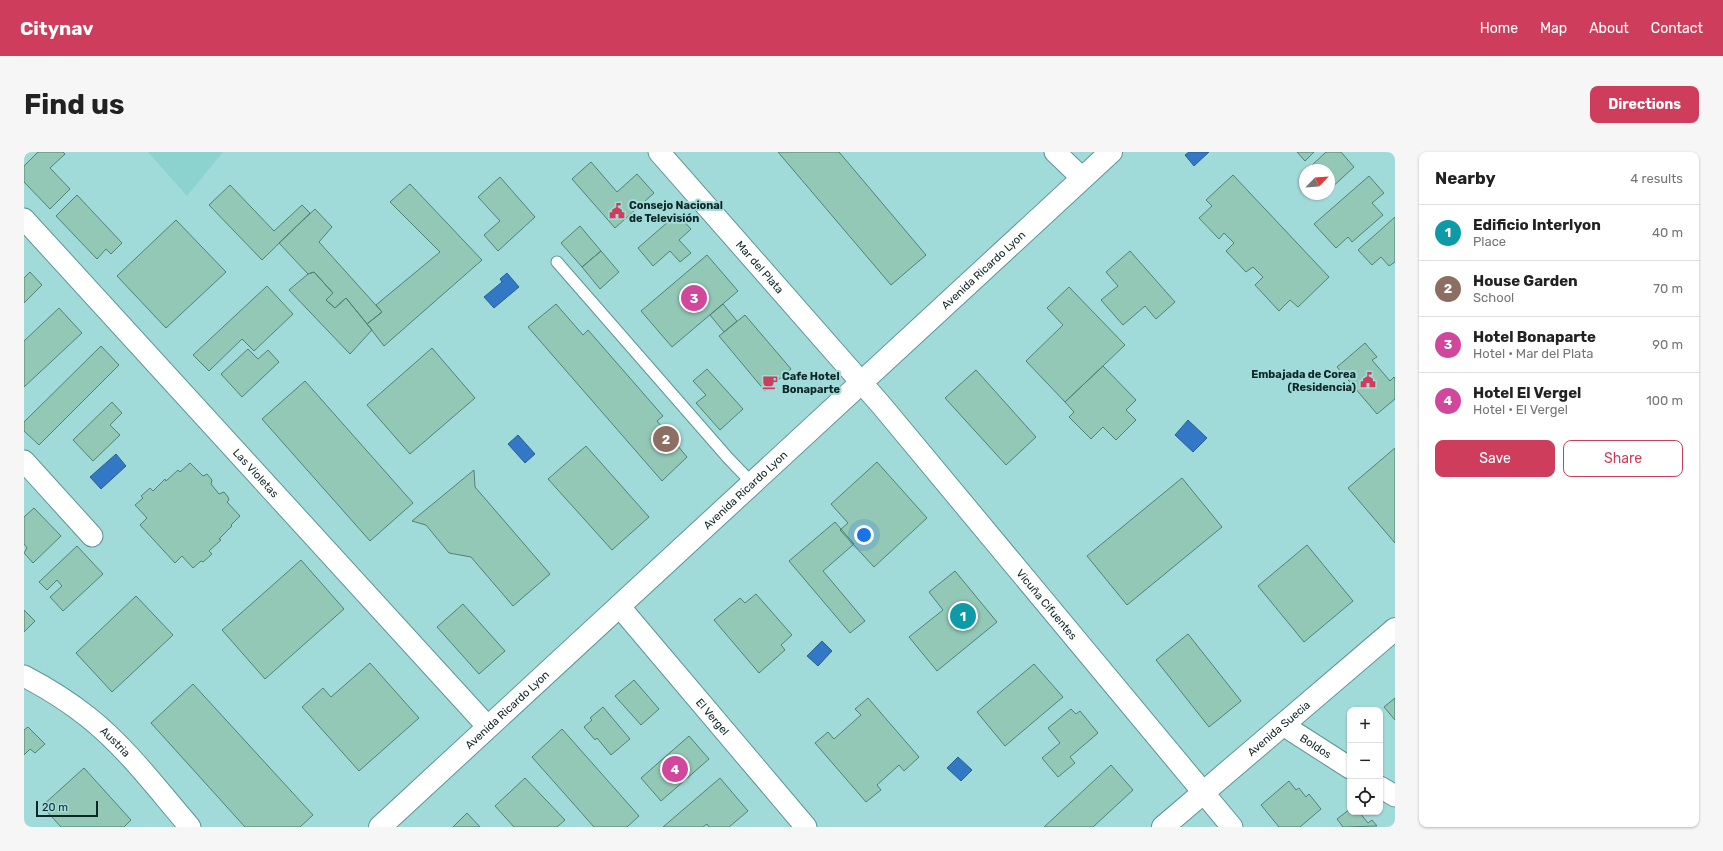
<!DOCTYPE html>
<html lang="en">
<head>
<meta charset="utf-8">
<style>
	:root { --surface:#fff; --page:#f6f6f6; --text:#222; --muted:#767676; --line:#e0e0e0; --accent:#ce3e5c }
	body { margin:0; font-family:Rubik,sans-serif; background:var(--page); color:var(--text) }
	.controls { position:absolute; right:12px; bottom:12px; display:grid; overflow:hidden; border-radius:8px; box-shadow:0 1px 3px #0004 }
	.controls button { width:36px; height:36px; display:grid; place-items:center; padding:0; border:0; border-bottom:1px solid var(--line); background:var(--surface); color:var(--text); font:20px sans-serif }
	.compass { position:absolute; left:1275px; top:12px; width:36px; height:36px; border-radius:50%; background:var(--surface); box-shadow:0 1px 3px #0004; rotate:65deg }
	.scale { position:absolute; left:12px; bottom:10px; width:62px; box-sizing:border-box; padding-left:4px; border:2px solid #0e2625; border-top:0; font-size:11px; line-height:14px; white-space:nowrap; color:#0e2625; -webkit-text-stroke:3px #a1dbd9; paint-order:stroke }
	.you { position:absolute; left:840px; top:383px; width:14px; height:14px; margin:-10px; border:3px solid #fff; border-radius:50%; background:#1a73e8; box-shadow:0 0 0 6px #1a73e833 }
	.badge { display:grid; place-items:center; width:26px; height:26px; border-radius:50%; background:var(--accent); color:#fff; font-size:13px; font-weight:700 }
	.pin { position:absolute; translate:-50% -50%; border:2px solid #fff; box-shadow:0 1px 4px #0006 }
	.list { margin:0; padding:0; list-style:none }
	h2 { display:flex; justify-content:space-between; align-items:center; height:52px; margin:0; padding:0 16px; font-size:17px }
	h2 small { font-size:13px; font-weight:400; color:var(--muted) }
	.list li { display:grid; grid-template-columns:26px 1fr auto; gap:12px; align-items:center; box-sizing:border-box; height:56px; padding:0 16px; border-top:1px solid var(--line) }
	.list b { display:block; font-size:15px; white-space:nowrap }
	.list p { margin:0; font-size:13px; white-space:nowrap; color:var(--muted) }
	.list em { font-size:13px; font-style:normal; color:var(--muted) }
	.actions { display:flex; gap:8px; padding:12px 16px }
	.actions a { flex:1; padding:9px 0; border:1px solid var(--accent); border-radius:8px; text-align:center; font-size:14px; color:var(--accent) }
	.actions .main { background:var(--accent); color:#fff }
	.icon { flex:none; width:22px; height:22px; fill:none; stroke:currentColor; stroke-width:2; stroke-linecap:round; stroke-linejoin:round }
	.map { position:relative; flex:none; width:1371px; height:675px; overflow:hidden; border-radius:8px }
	header { display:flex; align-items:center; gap:24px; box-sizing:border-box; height:56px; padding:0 20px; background:var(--accent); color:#fff }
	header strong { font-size:19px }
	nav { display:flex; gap:22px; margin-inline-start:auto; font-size:14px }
	.intro { display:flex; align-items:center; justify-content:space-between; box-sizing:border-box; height:96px; padding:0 24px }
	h1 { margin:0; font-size:28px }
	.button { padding:10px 18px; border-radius:8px; background:var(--accent); color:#fff; font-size:14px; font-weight:700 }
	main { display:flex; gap:24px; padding:0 24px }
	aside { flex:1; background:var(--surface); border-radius:8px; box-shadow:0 1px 3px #0004 }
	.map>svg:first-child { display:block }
	.built { fill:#8cd2cf }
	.water { fill:#3278c4; stroke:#275f94 }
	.building { fill:#93c8b7; stroke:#508273 }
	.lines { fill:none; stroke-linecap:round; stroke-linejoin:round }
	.lane-casing { stroke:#5d9694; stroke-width:13 }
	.street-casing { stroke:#5d9694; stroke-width:23 }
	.secondary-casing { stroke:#5d9694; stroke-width:24 }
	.lane { stroke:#fff; stroke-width:11 }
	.street { stroke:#fff; stroke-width:21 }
	.secondary { stroke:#fff; stroke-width:22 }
	.labels { text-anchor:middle; stroke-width:4; stroke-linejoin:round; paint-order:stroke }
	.poi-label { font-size:11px; font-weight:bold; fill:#0e2625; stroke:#a1dbd9; text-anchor:start }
	.street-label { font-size:11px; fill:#0e2625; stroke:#a1dbd9 }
</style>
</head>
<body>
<header>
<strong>Citynav</strong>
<nav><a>Home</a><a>Map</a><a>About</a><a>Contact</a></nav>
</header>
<div class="intro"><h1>Find us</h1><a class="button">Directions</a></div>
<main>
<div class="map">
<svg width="1371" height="675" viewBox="0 0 1371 675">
	<rect width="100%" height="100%" fill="#a1dbd9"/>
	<path class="built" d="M124 0H199L163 44Z"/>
	<path class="water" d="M1165 0H1185L1170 14 1161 3Z
		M483 121 495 135 470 156 460 145 478 130 476 127Z
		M1164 268 1183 286 1169 300 1151 283Z
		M494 283 511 302 501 311 484 292Z
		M92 302 102 314 77 337 66 325Z
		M798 489 808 499 794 514 783 504Z
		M934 605 948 618 937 629 923 616Z"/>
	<path class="building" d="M14 0H39L41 2 26 16 46 37 26 57 0 30V14Z
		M754 0H815L902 103 867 133Z
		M1273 0H1290L1281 9Z
		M1302 0H1317L1330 15 1305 38V18H1290L1287 14Z
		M567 10 593 40 613 22 630 41 591 76 548 27Z
		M1209 23 1305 125 1274 155 1266 148 1255 159 1231 133 1239 125 1229 115 1222 120 1202 99 1210 91 1200 81 1195 87 1175 66 1188 54 1182 48Z
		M1345 24 1360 41 1348 51 1359 63 1328 90 1324 85 1312 96 1290 72Z
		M476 25 511 65 474 99 460 83 476 69 454 45Z
		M386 32 458 108 360 194 343 172 358 160 352 153 416 100 366 50Z
		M206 33 250 79 278 53 286 61 238 108 185 53Z
		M53 43 98 91 87 102 82 97 73 107 32 64Z
		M291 57 308 75 295 90 358 160 343 172 322 146 311 156 302 148 309 141 290 120 284 122 255 91Z
		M653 62 667 77 655 88 667 101 656 110 646 99 629 114 614 96Z
		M1371 65V110L1365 114 1357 105 1348 113 1334 98Z
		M152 68 202 120 142 176 93 124Z
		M556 74 577 99 558 115 537 91Z
		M577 99 595 120 576 137 558 115Z
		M1106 99 1151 150 1132 167 1121 154 1099 173 1077 148 1094 134 1082 120Z
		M683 103 714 139 648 195 617 159Z
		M6 120 18 133 0 151V126Z
		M290 120 309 141 302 148 311 156 322 146 348 178 326 202 265 138 284 122Z
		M243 134 269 162 230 199 218 187 185 219 169 203Z
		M1045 135 1101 193 1041 250 1002 209 1039 173 1023 156Z
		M532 152 559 183 564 178 639 264 633 269 663 305 638 329 504 175Z
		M699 152 713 169 700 180 686 163Z
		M35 156 58 181 0 235V189Z
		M721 163 767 217 741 239 695 184Z
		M1341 191 1353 205 1348 208 1366 229 1370 225 1371 227V247L1353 262 1313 215Z
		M77 194 95 213 15 293 0 279V270Z
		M408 196 451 246 386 302 343 253Z
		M224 197 234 207 244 198 255 210 218 245 197 222Z
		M1079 214 1112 248 1102 258 1112 268 1092 288 1079 275 1067 287 1045 265 1050 260 1041 250Z
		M683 217 719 257 696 278 672 251 682 243 669 229Z
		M952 218 1012 285 982 313 921 246Z
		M281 229 389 351 346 389 238 267Z
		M88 250 98 261 86 273 96 283 69 309 49 288Z
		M562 294 625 365 588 398 524 327Z
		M1371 296V391L1324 336Z
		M853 310 903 366 850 415 816 378 824 371 807 352Z
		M166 311 179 324 183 322 188 328 187 332 195 342 200 340 204 345 205 348 203 350 216 364 207 373 208 374 195 387 197 388 185 399 188 402 179 410 177 409 169 416 158 404 151 411 116 373 123 366 111 353 119 346 117 344 126 336 129 339 141 327 142 329 154 318 156 320Z
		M450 318 451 335 526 422 489 454 447 405 425 401 402 373 388 369Z
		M1158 326 1198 375 1103 453 1063 404Z
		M10 356 37 384 9 411 0 401 3 396 0 392V365Z
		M811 370 830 392 799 419 841 469 826 481 765 409Z
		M1283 393 1329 449 1280 490 1234 434Z
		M53 394 79 422 39 459 26 445 38 434 33 428 23 438 15 430Z
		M277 408 320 457 241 527 198 478Z
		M931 419 973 470 913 519 885 485 919 458 905 440Z
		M732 442 768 483 757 493 761 498 735 521 690 468 716 446 721 451Z
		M112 444 149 483 88 540 52 501Z
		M439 452 481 499 455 522 413 475Z
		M0 458 11 469 0 480Z
		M1164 482 1217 549 1185 575 1132 508Z
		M346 511 395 566 335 619 278 555 299 536 307 545Z
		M1010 512 1039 545 981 594 953 560Z
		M610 528 635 557 617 573 591 544Z
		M169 532 289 663 276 675H221L127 571Z
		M844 546 895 605 880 619 875 613 853 633 857 638 842 650 791 591 804 580 810 587 837 563 831 557Z
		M1371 546V568L1360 555Z
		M579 555 606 587 587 603 573 586 571 588 560 575 568 568 566 566Z
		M1047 557 1052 562 1056 559 1074 581 1046 605 1051 611 1034 625 1018 606 1036 591 1024 576Z
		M4 575 21 592 11 601 6 597 0 603V578Z
		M538 577 615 664 603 675H570L508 605Z
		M665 584 685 607 637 649 617 626Z
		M1087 613 1109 638 1069 675H1020Z
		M60 616 107 668 100 675H37L18 654Z
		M501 626 541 668 533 675H490L471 654Z
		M696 626 724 659 705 675H685L683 672 679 675H639Z
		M1265 629 1272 638 1275 636 1282 645 1285 642 1297 657 1276 675H1255L1237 653Z
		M1326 657V660H1335L1344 671 1348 668 1353 674 1319 675 1313 667Z
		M443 661 456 675H429Z"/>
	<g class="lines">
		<defs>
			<path id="lane" d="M533 110 704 306 728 331"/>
			<g id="street">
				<path id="s1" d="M635 0 858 254 1208 675"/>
				<path d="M1031 0 1058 26"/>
				<path id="s2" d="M0 67 464 575"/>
				<path d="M0 309 68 384"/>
				<path id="s3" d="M595 454 782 675"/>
				<path id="s4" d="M0 524C23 536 44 549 64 565 103 596 134 638 166 675"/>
				<path id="s5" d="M1259 573 1326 616"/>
				<path d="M1356 635 1371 644"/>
			</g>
			<g id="secondary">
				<path id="s6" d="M356 675 1087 0"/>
				<path id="s7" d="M1139 675 1371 477"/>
			</g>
		</defs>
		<use href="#lane" class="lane-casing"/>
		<use href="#street" class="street-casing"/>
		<use href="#secondary" class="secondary-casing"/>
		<use href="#lane" class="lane"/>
		<use href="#street" class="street"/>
		<use href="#secondary" class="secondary"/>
	</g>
	<defs>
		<symbol id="civic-bare" viewBox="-9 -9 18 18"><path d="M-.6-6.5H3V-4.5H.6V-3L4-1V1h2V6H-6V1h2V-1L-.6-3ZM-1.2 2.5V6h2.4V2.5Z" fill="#ce3e5c" stroke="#a1dbd9" stroke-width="2.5" paint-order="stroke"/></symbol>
		<symbol id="cafe-bare" viewBox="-9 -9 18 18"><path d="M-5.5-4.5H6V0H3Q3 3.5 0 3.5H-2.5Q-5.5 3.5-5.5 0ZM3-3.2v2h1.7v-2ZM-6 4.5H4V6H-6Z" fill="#ce3e5c" stroke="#a1dbd9" stroke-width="2.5" paint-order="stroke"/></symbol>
	</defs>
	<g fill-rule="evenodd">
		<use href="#civic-bare" x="582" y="48" width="22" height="22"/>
		<use href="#civic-bare" x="1333" y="217" width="22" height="22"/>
		<use href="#cafe-bare" x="735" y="219" width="22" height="22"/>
	</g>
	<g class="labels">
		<g class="poi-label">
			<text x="605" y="57">Consejo Nacional<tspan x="605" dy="13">de Televisión</tspan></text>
			<text x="1332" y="226" text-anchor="end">Embajada de Corea<tspan x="1332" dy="13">(Residencia)</tspan></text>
			<text x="758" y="228">Cafe Hotel<tspan x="758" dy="13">Bonaparte</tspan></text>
		</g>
		<g class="street-label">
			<text dy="4" stroke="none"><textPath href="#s1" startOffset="153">Mar del Plata</textPath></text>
			<text dy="4" stroke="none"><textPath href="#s6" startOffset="821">Avenida Ricardo Lyon</textPath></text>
			<text dy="4" stroke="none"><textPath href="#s2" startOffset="344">Las Violetas</textPath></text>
			<text dy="4" stroke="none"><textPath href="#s6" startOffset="497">Avenida Ricardo Lyon</textPath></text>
			<text dy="4" stroke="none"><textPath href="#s1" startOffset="596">Vicuña Cifuentes</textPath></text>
			<text dy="4" stroke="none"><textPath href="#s6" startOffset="173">Avenida Ricardo Lyon</textPath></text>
			<text dy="4" stroke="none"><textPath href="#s3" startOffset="145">El Vergel</textPath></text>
			<text dy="4" stroke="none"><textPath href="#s7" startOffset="152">Avenida Suecia</textPath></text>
			<text dy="4" stroke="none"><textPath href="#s4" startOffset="113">Austria</textPath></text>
			<text dy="4" stroke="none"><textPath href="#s5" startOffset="39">Boldos</textPath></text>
		</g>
	</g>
</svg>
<div class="controls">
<button>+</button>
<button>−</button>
<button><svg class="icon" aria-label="locate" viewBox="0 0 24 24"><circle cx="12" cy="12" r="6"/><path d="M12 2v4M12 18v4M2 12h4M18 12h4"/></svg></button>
</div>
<svg class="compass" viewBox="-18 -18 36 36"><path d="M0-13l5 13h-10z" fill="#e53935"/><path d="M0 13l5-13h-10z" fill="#767676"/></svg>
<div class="scale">20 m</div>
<div class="you"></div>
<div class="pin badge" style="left:939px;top:464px;background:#0f9aa8">1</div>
<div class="pin badge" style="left:642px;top:287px;background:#8d6e63">2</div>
<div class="pin badge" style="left:670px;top:146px;background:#d1479c">3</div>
<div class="pin badge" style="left:651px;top:617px;background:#d1479c">4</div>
</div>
<aside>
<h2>Nearby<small>4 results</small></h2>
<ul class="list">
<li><span class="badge" style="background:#0f9aa8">1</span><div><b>Edificio Interlyon</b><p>Place</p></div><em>40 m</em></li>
<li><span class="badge" style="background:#8d6e63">2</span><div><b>House Garden</b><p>School</p></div><em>70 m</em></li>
<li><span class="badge" style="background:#d1479c">3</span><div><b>Hotel Bonaparte</b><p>Hotel · Mar del Plata</p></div><em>90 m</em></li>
<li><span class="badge" style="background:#d1479c">4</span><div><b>Hotel El Vergel</b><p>Hotel · El Vergel</p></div><em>100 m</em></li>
</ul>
<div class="actions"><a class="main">Save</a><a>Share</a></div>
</aside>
</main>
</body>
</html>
